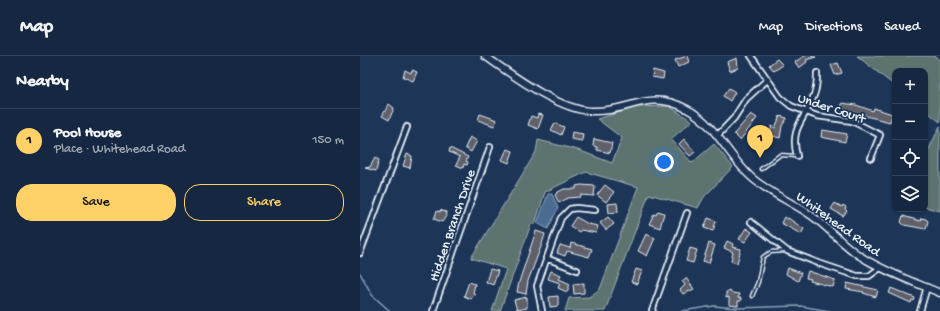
<!DOCTYPE html>
<html lang="en">
<head>
<meta charset="utf-8">
<style>
	:root { --surface:#162841; --page:#1f3048; --text:#f1f3f6; --muted:#9ea6b1; --line:#35445a; --accent:#ffd166 }
	body { margin:0; font-family:"Gochi Hand",sans-serif; background:var(--page); color:var(--text) }
	.controls { position:absolute; right:12px; top:12px; display:grid; overflow:hidden; border-radius:8px; box-shadow:0 1px 3px #0004 }
	.controls button { width:36px; height:36px; display:grid; place-items:center; padding:0; border:0; border-bottom:1px solid var(--line); background:var(--surface); color:var(--text); font:20px sans-serif }
	.you { position:absolute; left:304px; top:106px; width:14px; height:14px; margin:-10px; border:3px solid #fff; border-radius:50%; background:#1a73e8; box-shadow:0 0 0 6px #1a73e833 }
	.badge { display:grid; place-items:center; width:26px; height:26px; border-radius:50%; background:var(--accent); color:#111; font-size:13px; font-weight:700 }
	.pin { position:absolute; translate:-50% -33px; filter:drop-shadow(0 1px 2px #0008) }
	.pin::after { content:''; position:absolute; top:21px; width:14px; height:12px; background:inherit; clip-path:polygon(0 0,100% 0,50% 100%) }
	.list { margin:0; padding:0; list-style:none }
	h2 { display:flex; justify-content:space-between; align-items:center; height:52px; margin:0; padding:0 16px; font-size:17px }
	h2 small { font-size:13px; font-weight:400; color:var(--muted) }
	.list li { display:grid; grid-template-columns:26px 1fr auto; gap:12px; align-items:center; box-sizing:border-box; height:64px; padding:0 16px; border-top:1px solid var(--line) }
	.list b { display:block; font-size:15px; white-space:nowrap }
	.list p { margin:0; font-size:13px; white-space:nowrap; color:var(--muted) }
	.list em { font-size:13px; font-style:normal; color:var(--muted) }
	.actions { display:flex; gap:8px; padding:12px 16px }
	.actions a { flex:1; padding:9px 0; border:1px solid var(--accent); border-radius:16px; text-align:center; font-size:14px; color:var(--accent) }
	.actions .main { background:var(--accent); color:#111 }
	.icon { flex:none; width:22px; height:22px; fill:none; stroke:currentColor; stroke-width:2; stroke-linecap:round; stroke-linejoin:round }
	.map { position:relative; flex:none; width:580px; height:255px; overflow:hidden }
	header { display:flex; align-items:center; gap:24px; box-sizing:border-box; height:56px; padding:0 20px; background:var(--surface); border-bottom:1px solid var(--line) }
	header strong { font-size:19px }
	nav { display:flex; gap:22px; margin-inline-start:auto; font-size:14px }
	main { display:flex }
	aside { flex:1; background:var(--surface) }
	.map>svg:first-child { display:block }
	.green { fill:#5d736f; stroke:#a2b2b4 }
	.water { fill:#4b6c91; stroke:#8aa1ba }
	.lines { fill:none; stroke-linecap:round; stroke-linejoin:round }
	.stream { stroke:#8aa1ba; stroke-width:1.5 }
	.building { fill:#5f6069; stroke:#e8f1f8 }
	.lane-casing { stroke:#e8f1f8; stroke-width:5 }
	.street-casing { stroke:#e8f1f8; stroke-width:8 }
	.secondary-casing { stroke:#e8f1f8; stroke-width:9 }
	.lane { stroke:#1d3557; stroke-width:2 }
	.street { stroke:#1d3557; stroke-width:4.5 }
	.secondary { stroke:#1d3557; stroke-width:6 }
	.labels { text-anchor:middle; stroke-width:3.5; stroke-linejoin:round; paint-order:stroke }
	.street-label { font-size:14px; fill:#e8f1f8; stroke:#1d3557 }
</style>
</head>
<body>
<header>
<strong>Map</strong>
<nav><a>Map</a><a>Directions</a><a>Saved</a></nav>
</header>
<main>
<aside>
<h2>Nearby<small></small></h2>
<ul class="list">
<li><span class="badge">1</span><div><b>Pool House</b><p>Place · Whitehead Road</p></div><em>150 m</em></li>
</ul>
<div class="actions"><a class="main">Save</a><a>Share</a></div>
</aside>
<div class="map">
<svg width="580" height="255" viewBox="0 0 580 255">
	<rect width="100%" height="100%" fill="#1d3557"/>
	<filter id="ink" filterUnits="userSpaceOnUse"><feTurbulence type="fractalNoise" baseFrequency=".025" numOctaves="2"/><feDisplacementMap in="SourceGraphic" scale="8" xChannelSelector="R" yChannelSelector="G"/><feConvolveMatrix kernelMatrix="1 2 1 2 8 2 1 2 1" color-interpolation-filters="sRGB"/></filter>
	<g filter="url(#ink)">
		<path class="green" d="M497 0H575L580 5V66L565 54V15H535V30Z
			M309 50 332 65 311 83 332 107 354 88 373 111 344 141 338 152 289 138 245 255H205L209 242 229 241 240 233 278 131 226 116 185 136 175 168H171L140 255H132L146 213 111 202 176 96 178 84 218 94 252 107 262 82 237 63 278 51Z
			M580 70V155L565 151V101Z"/>
		<path class="water" d="M188 138H192L198 152 188 173 177 167Z"/>
		<g class="lines">
			<path class="stream" d="M0 217 12 239 30 255
				M322 255 354 250 376 252 440 250 470 255"/>
		</g>
		<path class="building" d="M327 0 329 6 318 11 315 4Z
			M444 0 456 1 446 4 447 6 439 12 435 6Z
			M377 2 378 12 370 15 367 6Z
			M417 3 423 9 414 15 409 9Z
			M478 7 482 17 475 19 471 9Z
			M45 14 51 17 52 14 57 16 53 25 43 21Z
			M293 14 304 17 303 23 292 21Z
			M369 32 375 36 370 45 363 40Z
			M482 47 496 49 513 55 514 52 532 58 530 66 481 54Z
			M29 48 34 52 29 64 22 60Z
			M120 58 137 64 134 70 118 64Z
			M178 58 183 59 178 73 168 69 171 60 177 62Z
			M391 58 397 62 380 84 374 78Z
			M420 60 427 62 422 70 420 82 409 79 412 70 415 72Z
			M195 67 204 71 201 79 191 74Z
			M462 74 487 78 485 86 461 81Z
			M212 76 223 78 222 85 211 83Z
			M110 81 117 85 111 96 105 92Z
			M234 83 252 87 250 97 237 94V91L233 90Z
			M324 83 335 96 330 100 319 88Z
			M90 92 108 101 106 105 108 106 107 109 104 108 103 112 96 109 100 101 89 96Z
			M147 93 153 95 149 107 142 104Z
			M47 98 52 100 50 112 43 110Z
			M15 102 19 104 16 115 5 112 10 111Z
			M221 129 235 130 234 140 221 139V141L208 142 199 147 195 139 198 136 204 133H216V130Z
			M245 129 254 136 246 146 237 139Z
			M257 147 258 156 249 157 248 148Z
			M475 147 482 151 483 149 486 151 485 153 487 155 483 160 471 153Z
			M80 154 86 156 87 159 82 166 74 163 77 155 80 156Z
			M298 155 304 157 300 172 289 168 294 158 296 159Z
			M543 160 560 165 561 162 566 163 568 165 566 173 544 169 541 166Z
			M216 161 228 168 238 170 236 177 221 174 219 176 210 170Z
			M248 161 254 168 246 174 240 167Z
			M424 161 428 163V162L444 173 441 178 421 167Z
			M348 162 356 165 353 175 344 172Z
			M386 172 392 176 385 186 379 183Z
			M176 175 185 178 182 188 168 225 166 238 157 236 159 226Z
			M286 178 295 182 287 200 278 195Z
			M367 185 373 188 372 191 381 193 377 207 371 205 373 196 364 192Z
			M211 187 232 193 229 201 207 195 205 200 197 197 200 189 210 192Z
			M349 187 355 189 349 207 343 205Z
			M330 192 337 194 333 207 326 205Z
			M428 212 441 217 438 225 426 218Z
			M130 213 138 215 133 229 126 226Z
			M276 213 282 215 277 228 271 226Z
			M191 215 201 219 199 223 210 228 207 236 198 232 200 227 188 223Z
			M448 215 475 224 473 231 450 225 451 223 446 222Z
			M326 222 334 233 323 238 320 234 325 229 322 225Z
			M109 226 115 228 113 237 115 238 111 243 104 240Z
			M224 227V237L214 238 213 228Z
			M487 227 518 234 516 241 503 237 504 236 486 233Z
			M531 232 555 242 554 245 552 244 551 247 529 237Z
			M371 235V237L379 238 378 242H381V245H378V250L369 249V241L366 242V236Z
			M198 240V250L190 251 189 241Z
			M167 241V252L157 254 154 244Z"/>
		<g class="lines">
			<defs>
				<path id="lane" d="M401 113 420 99 437 100
					M392 240 398 226 403 201 411 196 426 195"/>
				<path id="street" d="M391 0 420 41 431 50 457 60 492 65 520 79 511 102
					M358 79 374 62 386 43 407 24
					M437 100C429 71 446 63 454 39 457 32 457 25 457 17
					M391 166 427 195 461 208 497 220H509L520 212
					M0 197 47 71
					M186 202 217 214
					M73 255 130 91
					M182 255 177 230 201 162 210 153 216 152 235 154
					M292 255 327 157
					M560 255 567 231"/>
				<path id="secondary" d="M125 0C151 18 199 54 231 55 268 57 288 32 327 53 356 68 368 100 391 121 409 137 432 146 452 160 469 172 483 189 500 200 525 216 554 226 580 237"/>
			</defs>
			<use href="#lane" class="lane-casing"/>
			<use href="#street" class="street-casing"/>
			<use href="#secondary" class="secondary-casing"/>
			<use href="#lane" class="lane"/>
			<use href="#street" class="street"/>
			<use href="#secondary" class="secondary"/>
		</g>
	</g>
	<g class="labels">
		<g class="street-label">
			<text transform="translate(472 51) rotate(18)" y="5">Under Court</text>
			<text transform="translate(479 167) rotate(36)" y="5">Whitehead Road</text>
			<text transform="translate(91 169) rotate(-71)" y="5">Hidden Branch Drive</text>
		</g>
	</g>
</svg>
<div class="controls">
<button>+</button>
<button>−</button>
<button><svg class="icon" aria-label="locate" viewBox="0 0 24 24"><circle cx="12" cy="12" r="6"/><path d="M12 2v4M12 18v4M2 12h4M18 12h4"/></svg></button>
<button><svg class="icon" aria-label="layers" viewBox="0 0 24 24"><path d="M12 4l9 5-9 5-9-5zM3 14l9 5 9-5"/></svg></button>
</div>
<div class="you"></div>
<div class="pin badge" style="left:400px;top:102px">1</div>
</div>
</main>
</body>
</html>
